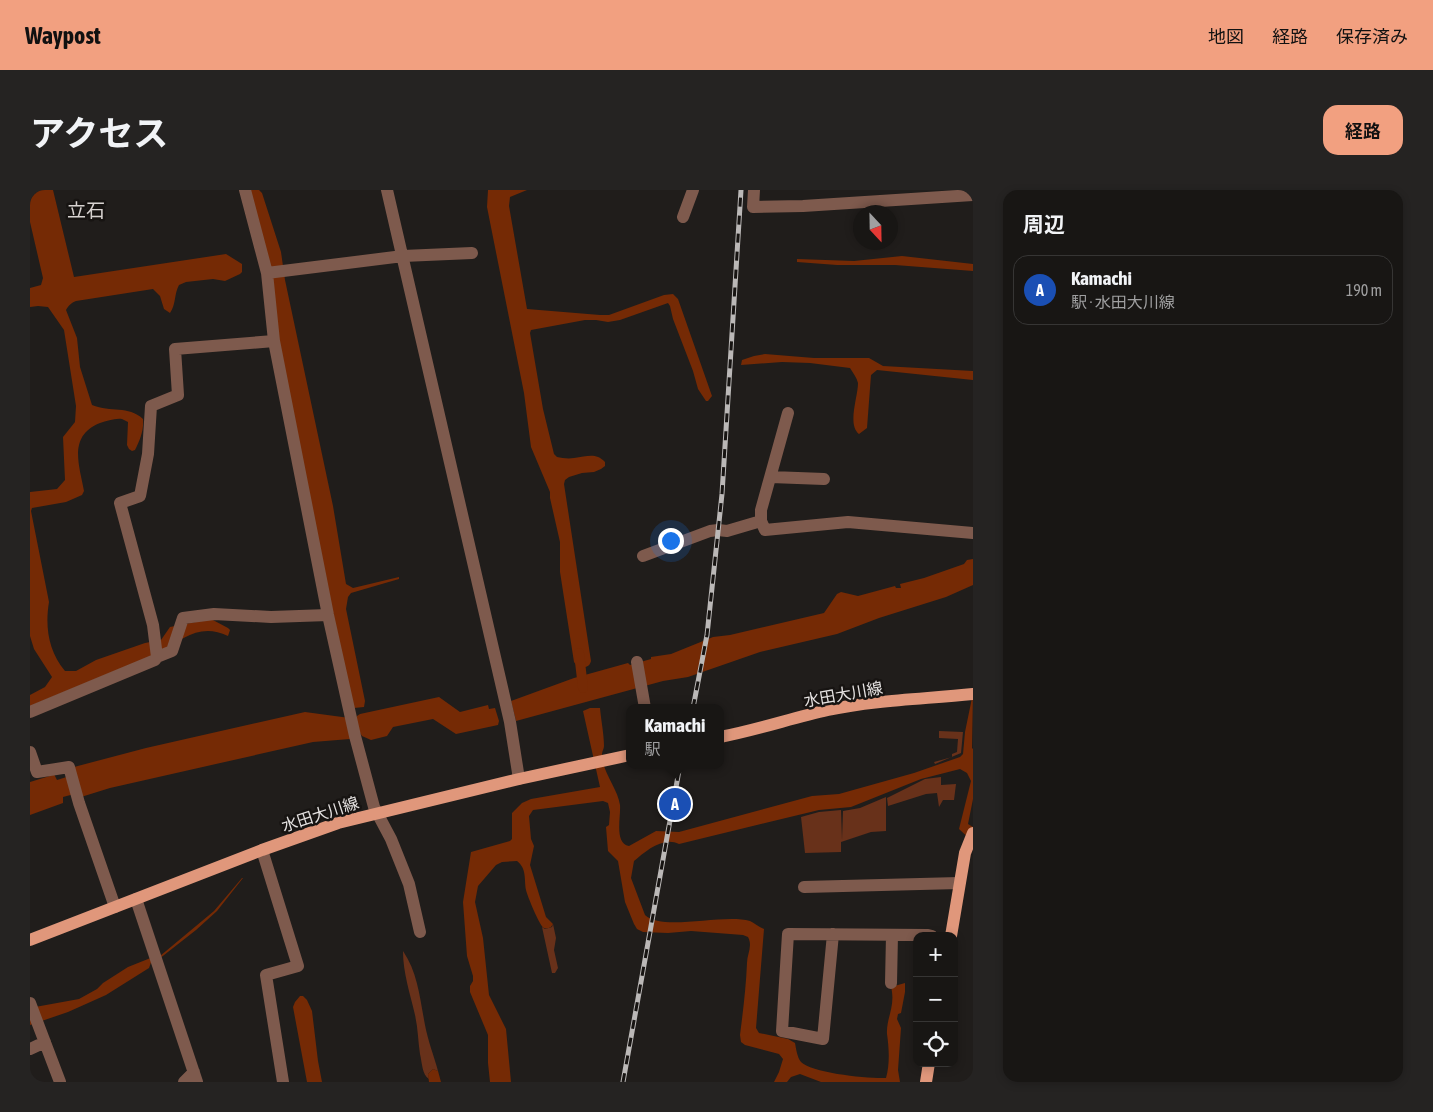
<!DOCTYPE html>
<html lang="ja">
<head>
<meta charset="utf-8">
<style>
	:root { --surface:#181614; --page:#252322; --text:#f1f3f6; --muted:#9f9fa0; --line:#363534; --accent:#f2a080 }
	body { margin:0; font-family:"Asap Condensed","Noto Sans JP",sans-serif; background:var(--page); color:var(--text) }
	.controls { position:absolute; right:15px; bottom:15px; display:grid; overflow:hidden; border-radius:10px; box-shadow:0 2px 8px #0003 }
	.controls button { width:45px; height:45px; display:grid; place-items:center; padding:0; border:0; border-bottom:1px solid var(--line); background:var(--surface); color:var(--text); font:25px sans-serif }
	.compass { position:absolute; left:823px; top:15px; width:45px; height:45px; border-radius:50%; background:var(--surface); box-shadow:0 2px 8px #0003; rotate:158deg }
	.you { position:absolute; left:640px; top:350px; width:18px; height:18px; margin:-12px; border:4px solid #fff; border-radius:50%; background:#1a73e8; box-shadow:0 0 0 8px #1a73e833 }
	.badge { display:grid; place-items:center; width:32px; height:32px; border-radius:50%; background:var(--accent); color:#fff; font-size:16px; font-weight:700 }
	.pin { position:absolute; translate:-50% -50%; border:2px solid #fff; box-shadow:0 1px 5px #0006 }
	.popup { position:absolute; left:596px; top:514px; width:98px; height:65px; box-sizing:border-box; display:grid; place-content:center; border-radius:10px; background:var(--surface); filter:drop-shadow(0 1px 4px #0005); font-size:16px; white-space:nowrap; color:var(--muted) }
	.popup b { font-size:19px; color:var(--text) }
	.popup::after { content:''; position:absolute; left:50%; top:100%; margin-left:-10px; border:10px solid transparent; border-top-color:var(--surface) }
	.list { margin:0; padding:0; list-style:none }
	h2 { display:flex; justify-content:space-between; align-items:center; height:65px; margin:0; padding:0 20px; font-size:21px }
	h2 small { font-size:16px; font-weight:400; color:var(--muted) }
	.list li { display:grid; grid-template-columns:32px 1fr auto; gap:15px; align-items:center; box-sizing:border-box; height:70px; margin:0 10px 10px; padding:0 10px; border:1px solid var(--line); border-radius:15px }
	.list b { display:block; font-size:19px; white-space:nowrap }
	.list p { margin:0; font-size:16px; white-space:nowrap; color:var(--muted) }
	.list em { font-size:16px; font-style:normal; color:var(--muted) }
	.icon { flex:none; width:28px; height:28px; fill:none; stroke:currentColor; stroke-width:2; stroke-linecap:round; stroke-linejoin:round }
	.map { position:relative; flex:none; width:943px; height:892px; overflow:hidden; border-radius:15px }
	header { display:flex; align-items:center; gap:30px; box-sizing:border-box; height:70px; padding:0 25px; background:var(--accent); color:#111 }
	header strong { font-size:24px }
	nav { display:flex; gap:28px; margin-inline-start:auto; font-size:18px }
	.intro { display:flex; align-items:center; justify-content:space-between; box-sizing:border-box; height:120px; padding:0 30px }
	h1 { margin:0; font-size:35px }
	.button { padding:12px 22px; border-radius:15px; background:var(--accent); color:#111; font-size:18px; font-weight:700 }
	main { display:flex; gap:30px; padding:0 30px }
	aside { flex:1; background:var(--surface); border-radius:15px; box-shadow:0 2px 8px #0003 }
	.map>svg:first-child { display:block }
	.green { fill:#68311a }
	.water { fill:#752a05 }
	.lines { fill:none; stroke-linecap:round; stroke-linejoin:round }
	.canal { stroke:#752a05; stroke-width:10 }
	.minor { stroke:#7e5a4d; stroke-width:12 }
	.major { stroke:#e0977b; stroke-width:12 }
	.rail-casing { stroke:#bbb8b7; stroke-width:5 }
	.rail { stroke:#171412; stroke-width:3; stroke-dasharray:9; stroke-linecap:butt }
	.labels { text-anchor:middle; stroke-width:5; stroke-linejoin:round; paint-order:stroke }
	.street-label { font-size:16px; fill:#e5e2e1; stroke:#171412 }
	.quarter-label { font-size:19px; fill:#d7d2d0; stroke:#171412 }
</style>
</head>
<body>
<header>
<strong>Waypost</strong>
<nav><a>地図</a><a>経路</a><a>保存済み</a></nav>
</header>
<div class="intro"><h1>アクセス</h1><a class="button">経路</a></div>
<main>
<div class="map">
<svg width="943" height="892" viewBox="0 0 943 892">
	<rect width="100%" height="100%" fill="#201d1b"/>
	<path class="green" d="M909 541 933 542 931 563 905 574 904 572 922 567V564L927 562 928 549 909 548Z
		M911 587V595L926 594 924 610H913L909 617 907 603 896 604 858 616 857 608 895 589Z
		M856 607V641L841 642 811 652V662L775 663 771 627 789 622 811 620 812 650 813 621 830 618Z
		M523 734 526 748 524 760 528 778 525 783H522L512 737 515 739 522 737Z
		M373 761C388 783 390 809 395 835 398 851 404 866 408 881L403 879 398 884 399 889C392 885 392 872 390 864 388 851 388 838 385 825 380 803 373 783 373 761Z"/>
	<path class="water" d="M0 0H23L44 87 196 64 212 74V82L210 84 195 91 183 89 156 92 149 95C144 104 146 115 140 123L134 119 130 106 123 99 46 111C41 113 39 115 36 120L47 148 50 177 62 215C81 223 98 215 113 229 114 240 110 250 105 260L102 261 99 259 97 255 98 232 92 229C85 228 77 231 70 233 38 246 49 274 54 301L52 305 36 312 2 318 1 321 19 412C15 436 18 461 35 481H46L66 470 115 453 131 450 140 437 181 429 198 438 200 440 198 446C171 433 153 448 131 462L0 516V505L15 497 22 487 4 459 0 446V302L27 299 35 290 33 247 45 232 46 216 34 140 18 117 8 116 0 117V98L11 95 13 88 0 32Z
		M216 0H229L232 3 251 62 255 90 303 316 316 394 323 398 369 387V389L321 403 318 407 316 419 335 511 334 517 324 518 290 367Z
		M458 0H497L480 7 479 16 497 119 570 125H579L634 105 643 104 648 109 682 206 678 211H676L668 199 663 181 643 129 640 116 638 113 590 130 578 132 566 130H555L501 140 500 143 513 219 524 264 527 267C532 268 538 269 544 268 557 267 565 262 575 272V276L571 279 564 282 552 283 539 287 535 290 534 294 561 471C559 479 553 477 547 476L544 472 530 382V352L520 308V302L501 257 494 203 457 17Z
		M872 66 943 74V81L865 75H807L767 72V69L824 71Z
		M735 164 784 168H839L853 176 943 181V190L847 180 841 185 837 238 829 244C817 235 828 207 828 193 827 188 823 183 820 178L780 173 752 172 711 175 712 170 724 166Z
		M943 369V395L916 407 849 428 807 444 730 462 658 487 633 491 486 531 481 511 544 488 598 473 600 475 621 469V467L641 464 683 447 700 445 794 423 807 404 811 402 828 406 865 396 866 398H871L870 394 894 388 934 374 937 370Z
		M943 503 942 558 943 559V609L938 634 943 637V652L929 639 941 591 937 583 930 579 891 589 821 617 789 620 649 654C633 646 616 661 604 671L601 688 615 725C633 742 693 723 720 731 724 733 729 737 734 739L726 838 729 843 758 849 765 853C766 858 767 867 771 872 781 883 840 889 856 888 860 874 859 858 857 844 856 828 866 816 861 797L875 793V802L871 823 868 824 867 829 871 838 868 880 870 892H791L770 884 761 887 757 892H744L749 882 753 869 749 864 715 855 711 852 710 845C713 821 716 798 717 773 717 764 723 756 718 747L713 745 661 741 638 743 613 742 607 739 604 734 595 712 588 671 578 661 576 637 579 635 580 622 578 613 573 611 503 620 499 626 501 649 504 656 500 675 516 727 523 734 521 737C519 738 516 739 514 738 510 737 497 705 496 700 494 689 497 679 487 671L472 672 466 675 448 696 445 712 453 748 459 805 476 839 481 892H460L458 873V845L440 802V796L443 791V786L437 766 433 712 441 662 480 651 482 649V623L492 613 501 609 570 597 553 521 560 518H570C571 530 574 544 574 556 574 559 572 561 572 564 571 580 588 599 590 615 591 627 584 653 599 656L626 641 649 642 782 606 809 604 884 583 930 567 933 564 935 542Z
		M409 507 430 522 458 515 459 519 465 518 469 531 468 535 426 544 403 529 363 537 357 546 341 550 332 546 330 543 320 549 283 552 80 598 51 607 48 603 33 607V613L0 625V592L23 585 24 584 27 590 43 585 44 577 116 558 275 522 327 529V526L330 524Z
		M212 688H213L187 721 166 740 129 769 130 766 184 721Z
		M123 767 119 778 76 805 38 822 0 835V821L5 817 49 809 67 799 73 793 98 777Z
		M270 806H273L277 810 282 821 288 871 292 892H277L263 817 265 812Z
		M403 879 408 881 411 892H399L398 884Z"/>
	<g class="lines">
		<path class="canal" d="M549 463 553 498"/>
		<path class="minor" d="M215 0 237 83 244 151 298 425 325 546 344 617 361 649 379 694 390 742
			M357 0 480 532 489 589
			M724 0 723 17 773 16 943 5
			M653 27 663 0
			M237 83 373 66 442 63
			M758 223 731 320V331L735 340 818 332 943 343
			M741 287 794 289
			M613 366 680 341 688 340 697 341 731 331
			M127 467 123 435 90 313 110 306 118 264 121 216 148 205 145 159 244 151
			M607 472 615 518
			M0 522 125 470 127 467 142 461 153 428 184 424 241 427 298 425
			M0 562 7 582 39 577 49 613 85 717
			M232 660 268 776 236 785 253 892
			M774 697 929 693
			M106 709 167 892
			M803 744 793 849 752 841 758 744 898 745 902 746
			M861 793 862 745
			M0 813 30 892
			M0 859 15 852
			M154 892 164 882"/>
		<path class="major" d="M690 547C727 540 762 528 798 520 845 510 895 509 943 504
			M921 746 935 663 943 643
			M0 750 232 660 308 633 489 589 600 565
			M896 892 899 873"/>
		<defs>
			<path id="rail" d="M663 518 677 445 692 304 711 0
				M593 892 650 575"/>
		</defs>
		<use href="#rail" class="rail-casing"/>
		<use href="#rail" class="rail"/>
	</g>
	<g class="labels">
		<g class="street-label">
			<text transform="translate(813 504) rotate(-10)" y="6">水田大川線</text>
			<text transform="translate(290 624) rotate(-18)" y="6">水田大川線</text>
		</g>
		<g class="quarter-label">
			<text x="56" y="27">立石</text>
		</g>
	</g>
</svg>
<div class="controls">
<button>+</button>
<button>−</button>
<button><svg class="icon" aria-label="locate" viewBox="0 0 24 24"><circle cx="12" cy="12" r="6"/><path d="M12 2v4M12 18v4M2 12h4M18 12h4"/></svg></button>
</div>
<svg class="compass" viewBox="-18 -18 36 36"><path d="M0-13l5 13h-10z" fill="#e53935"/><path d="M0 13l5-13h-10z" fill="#9f9fa0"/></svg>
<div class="you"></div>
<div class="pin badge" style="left:645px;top:614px;background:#1a4fb4">A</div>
<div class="popup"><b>Kamachi</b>駅</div>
</div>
<aside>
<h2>周辺<small></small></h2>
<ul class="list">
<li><span class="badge" style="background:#1a4fb4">A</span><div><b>Kamachi</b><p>駅 · 水田大川線</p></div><em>190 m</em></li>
</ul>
</aside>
</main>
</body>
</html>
